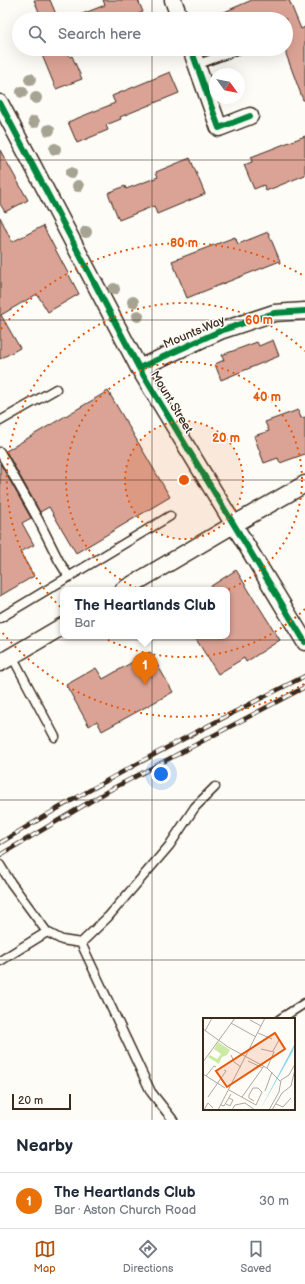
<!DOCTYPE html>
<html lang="en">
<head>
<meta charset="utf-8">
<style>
	:root { --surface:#fff; --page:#f2f2f3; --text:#1f2937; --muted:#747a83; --line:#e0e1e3; --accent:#b45309 }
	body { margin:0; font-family:"Balsamiq Sans",sans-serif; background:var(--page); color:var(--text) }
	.compass { position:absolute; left:209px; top:68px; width:36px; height:36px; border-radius:50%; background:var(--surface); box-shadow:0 4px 16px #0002; rotate:123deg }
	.scale { position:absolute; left:12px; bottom:10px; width:59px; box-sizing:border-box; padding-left:4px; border:2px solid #3b2a1e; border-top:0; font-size:11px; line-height:14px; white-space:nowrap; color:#3b2a1e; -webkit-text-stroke:3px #fdfcf7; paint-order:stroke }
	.you { position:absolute; left:161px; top:774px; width:14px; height:14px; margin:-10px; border:3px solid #fff; border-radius:50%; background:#1a73e8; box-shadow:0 0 0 6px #1a73e833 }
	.badge { display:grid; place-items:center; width:26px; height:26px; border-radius:50%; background:var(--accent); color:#fff; font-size:13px; font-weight:700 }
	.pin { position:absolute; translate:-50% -33px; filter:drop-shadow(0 1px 2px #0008) }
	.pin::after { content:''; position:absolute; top:21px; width:14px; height:12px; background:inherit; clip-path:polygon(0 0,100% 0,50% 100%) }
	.popup { position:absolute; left:60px; top:587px; width:170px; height:52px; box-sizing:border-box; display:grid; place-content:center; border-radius:8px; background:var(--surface); filter:drop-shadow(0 1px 3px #0005); font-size:13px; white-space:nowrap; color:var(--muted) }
	.popup b { font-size:15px; color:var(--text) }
	.popup::after { content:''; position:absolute; left:50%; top:100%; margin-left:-8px; border:8px solid transparent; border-top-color:var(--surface) }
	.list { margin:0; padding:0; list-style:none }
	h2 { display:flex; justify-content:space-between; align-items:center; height:52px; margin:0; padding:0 16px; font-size:17px }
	h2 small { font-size:13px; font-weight:400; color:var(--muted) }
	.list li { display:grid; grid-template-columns:26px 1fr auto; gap:12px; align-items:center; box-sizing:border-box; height:56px; padding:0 16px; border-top:1px solid var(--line) }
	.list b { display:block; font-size:15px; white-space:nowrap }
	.list p { margin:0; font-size:13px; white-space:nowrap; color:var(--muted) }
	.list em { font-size:13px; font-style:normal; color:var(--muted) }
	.icon { flex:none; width:22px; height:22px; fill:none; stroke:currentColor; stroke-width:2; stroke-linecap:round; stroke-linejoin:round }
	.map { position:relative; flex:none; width:305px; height:1120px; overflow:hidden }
	.search { position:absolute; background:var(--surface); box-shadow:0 4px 16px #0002; left:12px; right:12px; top:12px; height:44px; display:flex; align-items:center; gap:10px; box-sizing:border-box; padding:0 14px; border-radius:22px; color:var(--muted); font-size:15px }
	.sheet { height:108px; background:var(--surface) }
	nav { display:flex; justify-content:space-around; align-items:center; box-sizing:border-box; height:56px; border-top:1px solid var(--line); background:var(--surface); font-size:11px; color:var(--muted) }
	nav a { display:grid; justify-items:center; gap:2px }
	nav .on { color:var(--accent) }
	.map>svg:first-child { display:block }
	.building { fill:#dba395; stroke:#3b2a1e }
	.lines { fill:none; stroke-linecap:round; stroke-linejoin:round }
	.lane-casing { stroke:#3b2a1e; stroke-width:11 }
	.street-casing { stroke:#3b2a1e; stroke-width:19 }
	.lane { stroke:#fdfcf7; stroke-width:8 }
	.street { stroke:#fdfcf7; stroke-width:16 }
	.rail-casing { stroke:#3b2a1e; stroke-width:4.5 }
	.rail { stroke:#fdfcf7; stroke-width:3; stroke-dasharray:9; stroke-linecap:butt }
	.cycleway-casing { stroke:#fdfcf7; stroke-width:8 }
	.cycleway { stroke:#00873e; stroke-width:6 }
	.tree { fill:#a6a392 }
	.grid { fill:none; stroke:#3b2a1e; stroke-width:1; stroke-opacity:0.55 }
	.ring { fill:none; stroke:#e8590c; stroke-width:2; stroke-dasharray:2 4 }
	.labels { text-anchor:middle; stroke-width:3; stroke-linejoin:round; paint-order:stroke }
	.street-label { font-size:12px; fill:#3b2a1e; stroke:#fdfcf7 }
	.inset-road { fill:none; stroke:#afa8a0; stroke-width:1 }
	.view { fill:#e8590c; fill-opacity:0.15; stroke:#e8590c; stroke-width:2 }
	.inset-edge { fill:none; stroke:#3b2a1e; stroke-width:2 }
	.centre { fill:#e8590c; stroke:#fdfcf7; stroke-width:2 }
	.ring-label { font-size:12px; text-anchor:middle; font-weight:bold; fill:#e8590c; stroke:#fdfcf7; stroke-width:3; stroke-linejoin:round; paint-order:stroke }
</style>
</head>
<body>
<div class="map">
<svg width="305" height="1120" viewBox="0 0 305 1120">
	<rect width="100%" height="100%" fill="#fdfcf7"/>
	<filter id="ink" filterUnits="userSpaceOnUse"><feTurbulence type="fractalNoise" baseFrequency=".025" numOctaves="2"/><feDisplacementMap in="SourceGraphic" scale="8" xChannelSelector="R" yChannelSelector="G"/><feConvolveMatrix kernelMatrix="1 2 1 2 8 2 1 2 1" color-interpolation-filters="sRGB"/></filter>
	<g filter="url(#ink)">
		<path class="building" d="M34 0H50L58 19H42Z
			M103 0H138L143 12 138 14 140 19H72V18L105 5Z
			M252 0H289L301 29 305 27V100H303L286 54V19H208Z
			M58 49H66L70 57 72 56 82 79 56 89 42 55Z
			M170 72 179 93 120 117 121 119 106 125 108 130 77 143 68 122 115 103 112 96Z
			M305 136V175L266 191 264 185 254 189 244 165 252 162 251 157Z
			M0 150 28 200 5 212 0 204Z
			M190 158 205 194 157 214 154 206 119 220 108 193 125 186 126 189 158 177 156 172Z
			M0 217 12 242 43 226 79 294 48 312 37 294 1 315 20 348 0 359Z
			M268 232 280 261 187 298 172 261 235 237 238 244Z
			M273 340 279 356 221 380 215 364 224 360 222 355 257 342 259 346Z
			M108 391 170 497 76 553 49 507 40 512 6 451Z
			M298 410 301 418 305 417V454L280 463 278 458 264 463 254 436 269 431 265 422Z
			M0 463 31 518 22 523 34 545 20 552 34 576 0 596Z
			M236 570 280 640 246 662 244 658 218 674 194 636H227V590H205Z
			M150 652 173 692 102 731 97 721 89 726 66 685 96 668 103 679Z"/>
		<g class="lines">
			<defs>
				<path id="lane" d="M196 65 239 49
					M0 421 56 389
					M0 452 39 521 59 561 69 577
					M0 618 170 516
					M12 656 55 737
					M0 865 11 883 47 932 62 940 81 943 108 917 169 846 195 807 215 787
					M81 943 151 1092 173 1120
					M0 961 47 932
					M280 1019 305 1003"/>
				<path id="street" d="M173 0 180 19
					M191 49 219 128 250 116
					M0 103 139 368 305 642
					M139 368 220 331 274 313 305 311
					M123 590 233 525 305 484
					M0 663 63 626"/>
			</defs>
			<use href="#lane" class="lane-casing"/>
			<use href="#street" class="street-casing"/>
			<use href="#lane" class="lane"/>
			<use href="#street" class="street"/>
			<defs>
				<path id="rail" d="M0 843C99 782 202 728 305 676
					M0 855 108 791 305 687"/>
			</defs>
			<use href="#rail" class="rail-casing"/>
			<use href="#rail" class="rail"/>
			<defs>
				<path id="cycleway" d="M191 49 219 128 250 116
					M0 103 139 368 305 642
					M139 368 220 331 274 313 305 311"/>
			</defs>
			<use href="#cycleway" class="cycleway-casing"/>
			<use href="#cycleway" class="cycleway"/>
		</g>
		<g class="tree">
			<circle cx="30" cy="79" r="6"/>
			<circle cx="22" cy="92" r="6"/>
			<circle cx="36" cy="98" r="6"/>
			<circle cx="34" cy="122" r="6"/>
			<circle cx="49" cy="130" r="6"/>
			<circle cx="55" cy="149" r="6"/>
			<circle cx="71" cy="173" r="6"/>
			<circle cx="78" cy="186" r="6"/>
			<circle cx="86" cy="232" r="6"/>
			<circle cx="114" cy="289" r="6"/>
			<circle cx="133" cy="302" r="6"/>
			<circle cx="138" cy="316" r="6"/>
		</g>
	</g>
	<path class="grid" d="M152 0V19M152 49V1120M0 160H305M0 320H305M0 480H305M0 640H305M0 800H305M0 960H305"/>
	<circle cx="184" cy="480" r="59" fill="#e8590c" fill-opacity=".12"/>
	<g class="ring">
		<circle cx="184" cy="480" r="59"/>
		<circle cx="184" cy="480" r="118"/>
		<path d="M305 609A177 177 0 1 1 305 351"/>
		<path d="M304 684A237 237 0 0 1 1 631M1 329A237 237 0 0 1 304 276"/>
	</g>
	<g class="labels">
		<g class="street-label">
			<text transform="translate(194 332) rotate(-23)" y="4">Mounts Way</text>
			<text transform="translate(172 402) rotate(59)" y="4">Mount Street</text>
		</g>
	</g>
	<g transform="translate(203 1018)">
		<rect width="92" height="92" fill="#fdfcf7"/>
		<path d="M15 24 27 32 24 37 19 39 16 46 5 39 7 37 14 41 18 36 11 31Z" fill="#cbeba3"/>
		<path d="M92 25 90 33 57 92Z" fill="#8bd6eb"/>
		<path class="inset-road" d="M47 2 58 8M28 5 53 19M0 11 25 29 64 50 77 63M2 13 9 0M55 15 69 21M58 31 71 34 64 50M70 33 76 22M28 37 31 44 38 49M45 43 60 50M0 44 32 0M0 56 22 70M3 58 11 48 13 49M26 72 53 87 59 74 55 70H50L46 77V80L51 83M62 73 69 54M5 79 23 53 21 52M39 79 61 48M23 86 27 88 30 82 26 80M73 86 80 89 88 80M18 87 21 88 28 76M1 92 5 85 10 90M15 92 62 0M29 92 32 87 42 85 52 92M66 92 76 74 78 62 86 57 92 46M69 92 79 75 88 68 92 51"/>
		<path class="view" d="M72 15 82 31 24 69 13 53Z"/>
		<rect width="92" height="92" class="inset-edge"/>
	</g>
	<circle cx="184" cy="480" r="6" class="centre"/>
	<g class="ring-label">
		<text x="184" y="247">80 m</text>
		<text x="259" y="324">60 m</text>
		<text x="267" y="401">40 m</text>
		<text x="226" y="442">20 m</text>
	</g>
</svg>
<svg class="compass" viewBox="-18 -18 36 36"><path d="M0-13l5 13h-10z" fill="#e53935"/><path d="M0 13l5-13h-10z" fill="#747a83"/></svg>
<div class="scale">20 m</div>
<div class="you"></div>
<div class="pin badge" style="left:145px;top:685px;background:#e8710a">1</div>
<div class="popup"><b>The Heartlands Club</b>Bar</div>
<div class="search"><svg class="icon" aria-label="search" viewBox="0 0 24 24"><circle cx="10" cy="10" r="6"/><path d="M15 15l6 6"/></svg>Search here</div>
</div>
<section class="sheet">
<h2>Nearby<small></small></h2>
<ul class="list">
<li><span class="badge" style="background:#e8710a">1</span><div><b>The Heartlands Club</b><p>Bar · Aston Church Road</p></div><em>30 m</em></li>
</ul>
</section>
<nav>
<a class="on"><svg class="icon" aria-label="map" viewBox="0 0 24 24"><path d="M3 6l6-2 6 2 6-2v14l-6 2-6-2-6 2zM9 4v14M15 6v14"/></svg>Map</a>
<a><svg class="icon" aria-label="directions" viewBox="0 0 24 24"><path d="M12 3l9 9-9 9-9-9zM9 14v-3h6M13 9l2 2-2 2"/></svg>Directions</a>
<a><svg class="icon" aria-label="saved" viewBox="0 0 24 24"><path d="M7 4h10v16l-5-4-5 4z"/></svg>Saved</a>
</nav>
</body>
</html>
